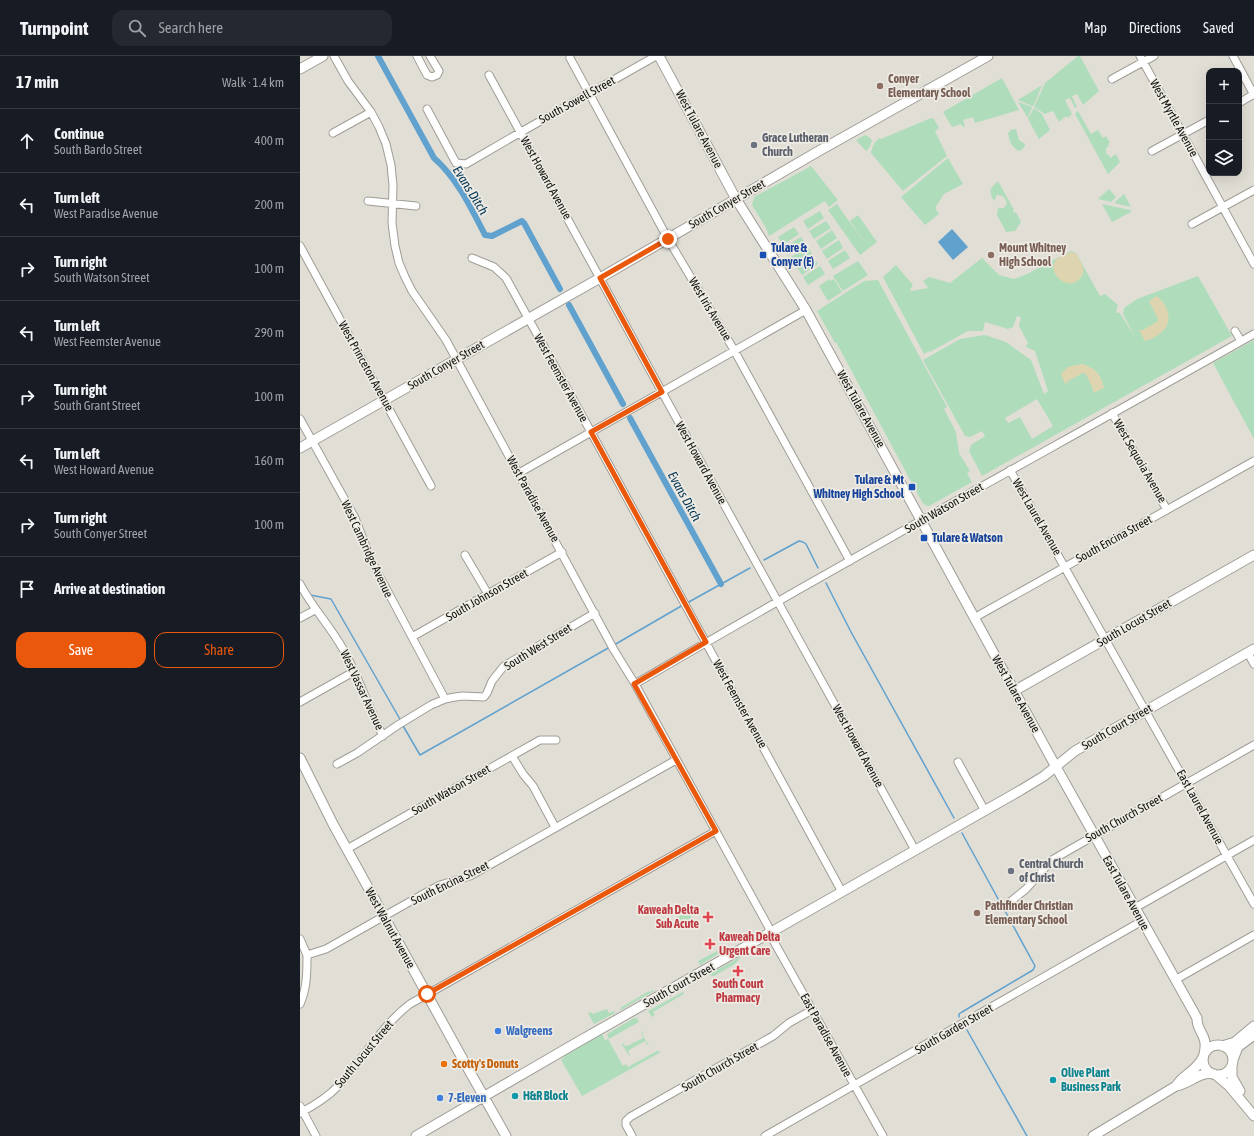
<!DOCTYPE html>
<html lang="en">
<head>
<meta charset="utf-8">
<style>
	:root { --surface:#171b24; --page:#242831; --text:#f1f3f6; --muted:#9ea1a6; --line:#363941; --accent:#ea580c }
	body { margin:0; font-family:"Asap Condensed",sans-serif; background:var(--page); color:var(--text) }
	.controls { position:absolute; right:12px; top:12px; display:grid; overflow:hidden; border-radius:8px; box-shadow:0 4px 16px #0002 }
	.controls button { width:36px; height:36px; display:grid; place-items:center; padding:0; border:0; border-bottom:1px solid var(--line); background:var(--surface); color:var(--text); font:20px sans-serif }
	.stop { position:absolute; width:12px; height:12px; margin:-9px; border:3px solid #ea580c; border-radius:50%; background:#fff }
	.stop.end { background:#ea580c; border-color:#fff; box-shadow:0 1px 4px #0008 }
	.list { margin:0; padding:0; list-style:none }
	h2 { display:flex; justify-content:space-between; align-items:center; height:52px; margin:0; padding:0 16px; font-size:17px }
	h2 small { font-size:13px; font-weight:400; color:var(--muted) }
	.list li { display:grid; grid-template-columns:26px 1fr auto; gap:12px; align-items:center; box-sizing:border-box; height:64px; padding:0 16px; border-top:1px solid var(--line) }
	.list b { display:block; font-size:15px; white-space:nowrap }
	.list p { margin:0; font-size:13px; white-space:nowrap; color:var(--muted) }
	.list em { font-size:13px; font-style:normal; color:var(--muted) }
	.actions { display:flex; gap:8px; padding:12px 16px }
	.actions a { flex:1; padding:9px 0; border:1px solid var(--accent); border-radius:12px; text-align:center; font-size:14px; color:var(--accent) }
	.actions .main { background:var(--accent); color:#fff }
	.icon { flex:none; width:22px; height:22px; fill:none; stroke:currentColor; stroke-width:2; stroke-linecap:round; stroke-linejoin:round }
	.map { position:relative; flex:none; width:954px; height:1080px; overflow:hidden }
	header { display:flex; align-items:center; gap:24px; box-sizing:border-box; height:56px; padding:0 20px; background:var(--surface); border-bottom:1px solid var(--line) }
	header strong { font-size:19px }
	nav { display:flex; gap:22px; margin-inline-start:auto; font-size:14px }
	.search { width:280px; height:36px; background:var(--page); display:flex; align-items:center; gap:10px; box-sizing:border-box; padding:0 14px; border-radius:12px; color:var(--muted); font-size:15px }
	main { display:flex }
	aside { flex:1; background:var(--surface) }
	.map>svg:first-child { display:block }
	.green { fill:#afddbc; fill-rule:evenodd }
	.sand { fill:#ded5b0 }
	.water { fill:#60a1ce }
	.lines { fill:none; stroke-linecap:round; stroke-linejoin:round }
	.stream { stroke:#60a1ce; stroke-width:1.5 }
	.canal { stroke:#60a1ce; stroke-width:6 }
	.street-casing { stroke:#9f9d96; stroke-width:9 }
	.secondary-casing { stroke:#9f9d96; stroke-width:11 }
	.street { stroke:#fff; stroke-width:7 }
	.secondary { stroke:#fff; stroke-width:9 }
	.route { stroke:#ea580c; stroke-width:5 }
	.education-dot { fill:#8d6e63; stroke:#eeebe4; stroke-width:1.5 }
	.worship-dot { fill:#6b7280; stroke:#eeebe4; stroke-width:1.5 }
	.transit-dot { fill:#1a4fb4; stroke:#eeebe4; stroke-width:1.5 }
	.health-dot { fill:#e0444e; stroke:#eeebe4; stroke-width:1.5 }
	.shop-dot { fill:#3f7fe0; stroke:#eeebe4; stroke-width:1.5 }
	.food-dot { fill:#e8710a; stroke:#eeebe4; stroke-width:1.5 }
	.culture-dot { fill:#0f9aa8; stroke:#eeebe4; stroke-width:1.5 }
	.labels { text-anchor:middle; stroke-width:3.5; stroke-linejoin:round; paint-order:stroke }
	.education-label { font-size:12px; font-weight:bold; fill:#785e54; stroke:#eeebe4; text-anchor:start }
	.street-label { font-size:12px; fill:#13120f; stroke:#eeebe4 }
	.worship-label { font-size:12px; font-weight:bold; fill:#5b616d; stroke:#eeebe4; text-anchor:start }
	.transit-label { font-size:12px; font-weight:bold; fill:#164399; stroke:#eeebe4; text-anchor:start }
	.health-label { font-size:12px; font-weight:bold; fill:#be3a42; stroke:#eeebe4; text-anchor:end }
	.shop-label { font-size:12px; font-weight:bold; fill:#366cbe; stroke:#eeebe4; text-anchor:start }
	.food-label { font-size:12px; font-weight:bold; fill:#c56008; stroke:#eeebe4; text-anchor:start }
	.culture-label { font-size:12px; font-weight:bold; fill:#0d838f; stroke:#eeebe4; text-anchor:start }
	.water-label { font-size:13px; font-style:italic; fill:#003453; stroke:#eeebe4 }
</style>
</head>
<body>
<header>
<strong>Turnpoint</strong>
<div class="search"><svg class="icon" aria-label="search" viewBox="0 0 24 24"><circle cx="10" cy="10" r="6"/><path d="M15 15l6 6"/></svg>Search here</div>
<nav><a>Map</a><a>Directions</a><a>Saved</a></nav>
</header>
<main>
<aside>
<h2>17 min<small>Walk · 1.4 km</small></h2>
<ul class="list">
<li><svg class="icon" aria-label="ahead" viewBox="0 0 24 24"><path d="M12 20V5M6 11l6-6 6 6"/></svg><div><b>Continue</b><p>South Bardo Street</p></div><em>400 m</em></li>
<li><svg class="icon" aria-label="left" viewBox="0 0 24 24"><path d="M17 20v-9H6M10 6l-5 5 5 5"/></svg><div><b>Turn left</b><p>West Paradise Avenue</p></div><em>200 m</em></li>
<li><svg class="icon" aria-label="right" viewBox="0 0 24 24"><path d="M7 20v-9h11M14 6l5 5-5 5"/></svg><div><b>Turn right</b><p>South Watson Street</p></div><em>100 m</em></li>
<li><svg class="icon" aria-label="left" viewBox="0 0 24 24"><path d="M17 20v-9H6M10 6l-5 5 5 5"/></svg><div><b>Turn left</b><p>West Feemster Avenue</p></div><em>290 m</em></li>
<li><svg class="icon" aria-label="right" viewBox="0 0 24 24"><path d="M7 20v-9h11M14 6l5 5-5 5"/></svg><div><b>Turn right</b><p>South Grant Street</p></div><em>100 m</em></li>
<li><svg class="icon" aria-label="left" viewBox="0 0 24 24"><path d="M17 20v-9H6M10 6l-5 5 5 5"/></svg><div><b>Turn left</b><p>West Howard Avenue</p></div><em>160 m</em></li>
<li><svg class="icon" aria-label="right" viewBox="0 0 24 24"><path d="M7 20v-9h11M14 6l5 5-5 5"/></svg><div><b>Turn right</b><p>South Conyer Street</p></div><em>100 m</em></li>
<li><svg class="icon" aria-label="arrive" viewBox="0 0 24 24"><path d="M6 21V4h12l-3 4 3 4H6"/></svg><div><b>Arrive at destination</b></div></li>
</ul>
<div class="actions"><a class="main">Save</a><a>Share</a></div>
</aside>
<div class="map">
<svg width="954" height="1080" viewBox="0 0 954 1080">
	<rect width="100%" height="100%" fill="#e1ded6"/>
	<path class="green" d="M778 0H780L799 35 783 49 777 38 772 40 777 51 775 52 770 42 765 44 772 58 768 62 766 60 759 66 753 55 745 58 734 51 745 27Z
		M702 22 719 54 675 67 673 61 663 64 665 70 663 71 661 68 652 71 643 56Z
		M742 29 734 49 732 50 718 44Z
		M718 46 732 51 728 62Z
		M734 52 742 58 750 74 739 83 728 63Z
		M778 55 791 78 798 74 803 82 806 80 810 87 808 88 809 90 806 92V98L809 99 810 102 816 98 820 106 808 118 775 58Z
		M631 62 634 63 639 72 635 75 647 100 603 135 571 97C572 90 575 85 580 82L581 83Z
		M716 73 719 84 725 88V90L721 95 719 94 718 95C711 89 709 86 708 76H710V74Z
		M565 79 570 82 572 85 569 92 566 95 556 84Z
		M648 102 663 128 644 138 635 152 639 158 625 169 601 141Z
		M511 110 538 144 529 151 525 145 469 180 466 172 452 149 454 141Z
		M698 125 714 154 713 155 714 157 716 156 721 166 715 175 706 176 697 159 698 152H704L707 147 703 140 697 139 694 145C688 134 690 133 698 125Z
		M809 133 816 141 811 146 798 143Z
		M824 138 831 151 814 147Z
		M537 148 565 188 550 165 558 159 577 186 560 199 528 154Z
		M802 148 830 154 831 156 812 166Z
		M520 155 524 162 508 173 503 165Z
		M526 165 531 172 514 183 509 175Z
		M494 171 499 178 483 189 478 181Z
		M532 174 537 182 521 193 516 185Z
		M501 181 506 188 489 199 484 191Z
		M539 184 543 192 527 203 522 195Z
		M507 190 512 198 495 209 491 201Z
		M545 194 550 202 533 213 528 205Z
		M771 195 776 197 800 240 805 238 818 249 816 256 820 257 835 281 823 258 824 252 837 243 898 220 932 280 682 420 669 395 671 389 685 380 682 375 670 381 665 380 623 304 660 283 685 279 706 286 731 304 744 338 748 335 735 295 726 291 728 287 719 270 721 261 717 260 713 271 708 273 685 266 683 275H668L630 296 629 295 624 298 583 221 596 209 613 229 610 234 611 235 628 232 623 225 629 221 650 227 682 202 699 219 714 223 727 218ZM737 343 753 370 732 383 720 361 708 367 705 362Z
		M513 200 518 208 502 219 497 211Z
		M558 205 568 219 543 235 533 220Z
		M520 210 525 218 508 229 503 221Z
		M529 223 530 225 534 223 542 236 528 245 519 230Z
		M578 224 647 351 644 353 656 376 659 397 670 415 667 417 672 426 629 450 625 449 622 446 536 286 535 287 517 255 564 225Z
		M954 284V383L913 307Z
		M388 855 392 863 387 866 386 865 383 866 384 868 379 871 374 863Z
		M419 894 420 897 400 909 398 905Z
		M442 900 435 908 414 920 408 919Z
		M353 934 354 935 321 954 320 952 349 935 350 936Z
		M383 936 384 938 353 956 355 959 352 961 348 955Z
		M307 953 309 957 314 955 315 957 294 968 288 957 291 956 292 958Z
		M334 962H337L339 966 309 983 307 978Z
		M345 975 342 978 348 988 351 987 347 989 345 985 329 994 328 996 330 999 329 1000 322 988 323 987 325 990H327L343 982 341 977Z
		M302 978 305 984 308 983 323 1010 326 1008 328 1011 357 995 361 996 282 1040 261 1004 266 999Z"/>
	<path class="sand" d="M771 196 776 197C778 202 782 207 783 212 784 215 783 218 781 221 769 239 744 215 757 203 761 200 767 198 771 196Z
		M857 240C877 258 870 278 845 285L839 274H843L858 265V263L849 245Z
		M783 308C796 313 801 318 804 332L793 337V333L786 318 783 317 768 325 766 329 761 319C765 310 774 309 783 308Z"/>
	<path class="water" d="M652 173 668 191 653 204 638 186Z"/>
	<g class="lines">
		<path class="stream" d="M464 504 499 485 503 486 506 488 518 512
			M526 527 551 576 654 762
			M10 539 31 543 101 665
			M387 547 450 512
			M314 589 383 549
			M102 668 120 699 310 591
			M662 777 702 850
			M659 961V958L662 956 733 914 735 910 704 853
			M667 974 727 1080"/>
		<path class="canal" d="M78 0 134 102C157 122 171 152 185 179L192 180 222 165 224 167 260 233
			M269 249 323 348
			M330 362 421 528"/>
		<defs>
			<path id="street" d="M34 0 48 25 71 56 79 71 86 88 91 109 93 129 92 167 95 190 99 207 105 221 112 235 146 284 314 594 335 628 468 870 473 884 583 1080
				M117 0 127 19 132 21 137 19 139 15 130 0
				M840 0 954 208
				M933 0 954 39
				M270 2 368 183 434 294 550 505
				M189 19 362 336 615 794
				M812 23 854 0
				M939 47 954 38
				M127 53 156 107 166 108 221 76 356 0
				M33 77 71 56
				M852 95 909 64
				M68 145 116 150
				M892 168 954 134
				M0 190 131 430
				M172 202 194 211 206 222 291 376 542 836
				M935 275 941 285
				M812 357 867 454
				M0 363 55 462 72 506 145 643
				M710 414 954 848
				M219 417 506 254
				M165 499 188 538
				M0 528C12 551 30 570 43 593 59 621 68 651 83 680
				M0 562 15 554
				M674 562 954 405
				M112 581 262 496
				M948 597 954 608
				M335 628C539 508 747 395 954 278
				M0 646 55 615
				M212 700 223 718 233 730 255 771
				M658 706 685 755
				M37 708 57 697 98 669 131 649 145 643 155 641 163 640 184 641 187 637 192 625 204 610 295 557
				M47 793 240 684H256
				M705 850 726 833 752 804 764 797 954 689
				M835 852 954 784
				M0 883 7 899
				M875 924 954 879
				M0 948C7 932 7 917 7 899L26 893 127 836 140 829 170 820 376 704
				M0 1050 16 1080
				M0 1057C13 1050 27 1042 37 1031 62 1005 82 969 110 948L416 775
				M332 1080 326 1069V1065L330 1061 473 980 489 967 512 954
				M465 1080 842 865"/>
			<path id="secondary" d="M359 0 436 143 506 254 756 711 897 962C896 976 909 978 904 998
				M0 13 23 0
				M0 392 300 222 517 96 688 0
				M714 635 954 499
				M0 702 33 768 166 1009 206 1080
				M903 1004a15 15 0 1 1 30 0a15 15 0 1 1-30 0Z
				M922 990 935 986 954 970
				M933 1004 938 991 954 979
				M932 1010V1021L940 1035
				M916 1019 929 1030 954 1060
				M876 1030C883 1018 897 1015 903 1001
				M116 1080 276 987 721 734 744 720 775 695 954 593
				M793 1080 876 1030C890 1028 899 1015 914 1018"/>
		</defs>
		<use href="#street" class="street-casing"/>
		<use href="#secondary" class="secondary-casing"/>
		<use href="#street" class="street"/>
		<use href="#secondary" class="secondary"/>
	</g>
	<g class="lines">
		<path class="route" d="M127 938 416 775 334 628 406 586 291 376 362 336 300 222 368 183"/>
	</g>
	<g class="education-dot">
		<circle cx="580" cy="30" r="4"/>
		<circle cx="691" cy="199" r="4"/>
		<circle cx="677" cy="857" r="4"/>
	</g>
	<g class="worship-dot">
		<circle cx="454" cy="89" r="4"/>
		<circle cx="711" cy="815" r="4"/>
	</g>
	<g class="transit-dot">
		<rect x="459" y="195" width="8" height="8" rx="2"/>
		<rect x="608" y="427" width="8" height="8" rx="2"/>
		<rect x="620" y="478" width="8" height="8" rx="2"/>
	</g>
	<g class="health-dot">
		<path d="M406 855h4v4h4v4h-4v4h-4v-4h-4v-4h4z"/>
		<path d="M408 882h4v4h4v4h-4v4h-4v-4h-4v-4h4z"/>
		<path d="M436 909h4v4h4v4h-4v4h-4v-4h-4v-4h4z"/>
	</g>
	<g class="shop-dot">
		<circle cx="198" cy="975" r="4"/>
		<circle cx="140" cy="1042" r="4"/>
	</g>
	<circle class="food-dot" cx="144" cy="1008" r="4"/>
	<g class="culture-dot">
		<circle cx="753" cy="1024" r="4"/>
		<circle cx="215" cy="1040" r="4"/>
	</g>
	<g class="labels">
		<g class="education-label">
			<text x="588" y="27">Conyer<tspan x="588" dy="14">Elementary School</tspan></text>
			<text x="699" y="196">Mount Whitney<tspan x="699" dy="14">High School</tspan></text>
			<text x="685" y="854">Pathfinder Christian<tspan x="685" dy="14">Elementary School</tspan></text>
		</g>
		<g class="street-label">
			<text transform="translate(277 44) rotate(-29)" y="4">South Sowell Street</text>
			<text transform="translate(874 62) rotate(61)" y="4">West Myrtle Avenue</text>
			<text transform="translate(399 73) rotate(62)" y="4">West Tulare Avenue</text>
			<text transform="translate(246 122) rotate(61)" y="4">West Howard Avenue</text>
			<text transform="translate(427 148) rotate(-30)" y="4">South Conyer Street</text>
			<text transform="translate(410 253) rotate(59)" y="4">West Iris Avenue</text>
			<text transform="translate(146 309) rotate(-30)" y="4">South Conyer Street</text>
			<text transform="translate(66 310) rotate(61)" y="4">West Princeton Avenue</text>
			<text transform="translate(261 322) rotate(61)" y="4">West Feemster Avenue</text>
			<text transform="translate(561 353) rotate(61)" y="4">West Tulare Avenue</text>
			<text transform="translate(840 405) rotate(60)" y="4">West Sequoia Avenue</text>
			<text transform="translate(401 407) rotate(61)" y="4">West Howard Avenue</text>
			<text transform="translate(233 443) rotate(61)" y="4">West Paradise Avenue</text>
			<text transform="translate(644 452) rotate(-30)" y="4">South Watson Street</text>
			<text transform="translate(737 461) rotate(60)" y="4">West Laurel Avenue</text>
			<text transform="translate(814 483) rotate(-29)" y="4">South Encina Street</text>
			<text transform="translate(67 493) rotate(65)" y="4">West Cambridge Avenue</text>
			<text transform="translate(187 539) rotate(-30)" y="4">South Johnson Street</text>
			<text transform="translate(834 567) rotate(-30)" y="4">South Locust Street</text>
			<text transform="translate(238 591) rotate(-32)" y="4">South West Street</text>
			<text transform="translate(62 634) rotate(65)" y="4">West Vassar Avenue</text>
			<text transform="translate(716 638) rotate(61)" y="4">West Tulare Avenue</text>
			<text transform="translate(440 648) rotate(61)" y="4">West Feemster Avenue</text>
			<text transform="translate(817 671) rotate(-30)" y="4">South Court Street</text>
			<text transform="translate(558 690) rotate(61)" y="4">West Howard Avenue</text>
			<text transform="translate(151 734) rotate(-30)" y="4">South Watson Street</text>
			<text transform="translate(900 751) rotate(61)" y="4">East Laurel Avenue</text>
			<text transform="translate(824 762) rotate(-29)" y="4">South Church Street</text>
			<text transform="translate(150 827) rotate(-26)" y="4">South Encina Street</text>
			<text transform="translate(826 837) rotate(61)" y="4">East Tulare Avenue</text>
			<text transform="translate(90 872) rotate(61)" y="4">West Walnut Avenue</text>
			<text transform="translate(379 929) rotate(-29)" y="4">South Court Street</text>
			<text transform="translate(654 973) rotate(-30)" y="4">South Garden Street</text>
			<text transform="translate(526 979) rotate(61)" y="4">East Paradise Avenue</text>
			<text transform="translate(64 998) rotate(-50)" y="4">South Locust Street</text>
			<text transform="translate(420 1011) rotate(-30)" y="4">South Church Street</text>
		</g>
		<g class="worship-label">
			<text x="462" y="86">Grace Lutheran<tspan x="462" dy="14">Church</tspan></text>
			<text x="719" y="812">Central Church<tspan x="719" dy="14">of Christ</tspan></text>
		</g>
		<g class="transit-label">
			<text x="471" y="196">Tulare &amp;<tspan x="471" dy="14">Conyer (E)</tspan></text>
			<text x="604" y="428" text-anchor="end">Tulare &amp; Mt<tspan x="604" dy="14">Whitney High School</tspan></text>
			<text x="632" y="486">Tulare &amp; Watson</text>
		</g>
		<g class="health-label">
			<text x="399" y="858">Kaweah Delta<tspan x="399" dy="14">Sub Acute</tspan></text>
			<text x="419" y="885" text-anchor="start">Kaweah Delta<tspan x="419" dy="14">Urgent Care</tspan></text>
			<text x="438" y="932" text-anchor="middle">South Court<tspan x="438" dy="14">Pharmacy</tspan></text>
		</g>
		<g class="shop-label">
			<text x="206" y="979">Walgreens</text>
			<text x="148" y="1046">7-Eleven</text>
		</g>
		<g class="food-label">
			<text x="152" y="1012">Scotty's Donuts</text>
		</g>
		<g class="culture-label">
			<text x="761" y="1021">Olive Plant<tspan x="761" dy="14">Business Park</tspan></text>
			<text x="223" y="1044">H&amp;R Block</text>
		</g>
		<g class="water-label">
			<text transform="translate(171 134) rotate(58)" y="5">Evans Ditch</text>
			<text transform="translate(385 440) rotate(61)" y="5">Evans Ditch</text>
		</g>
	</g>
</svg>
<div class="controls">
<button>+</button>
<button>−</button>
<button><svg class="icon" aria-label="layers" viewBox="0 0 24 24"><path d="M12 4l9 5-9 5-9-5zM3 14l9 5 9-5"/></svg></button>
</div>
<div class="stop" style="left:127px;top:938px"></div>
<div class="stop end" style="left:368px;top:183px"></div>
</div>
</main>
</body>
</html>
